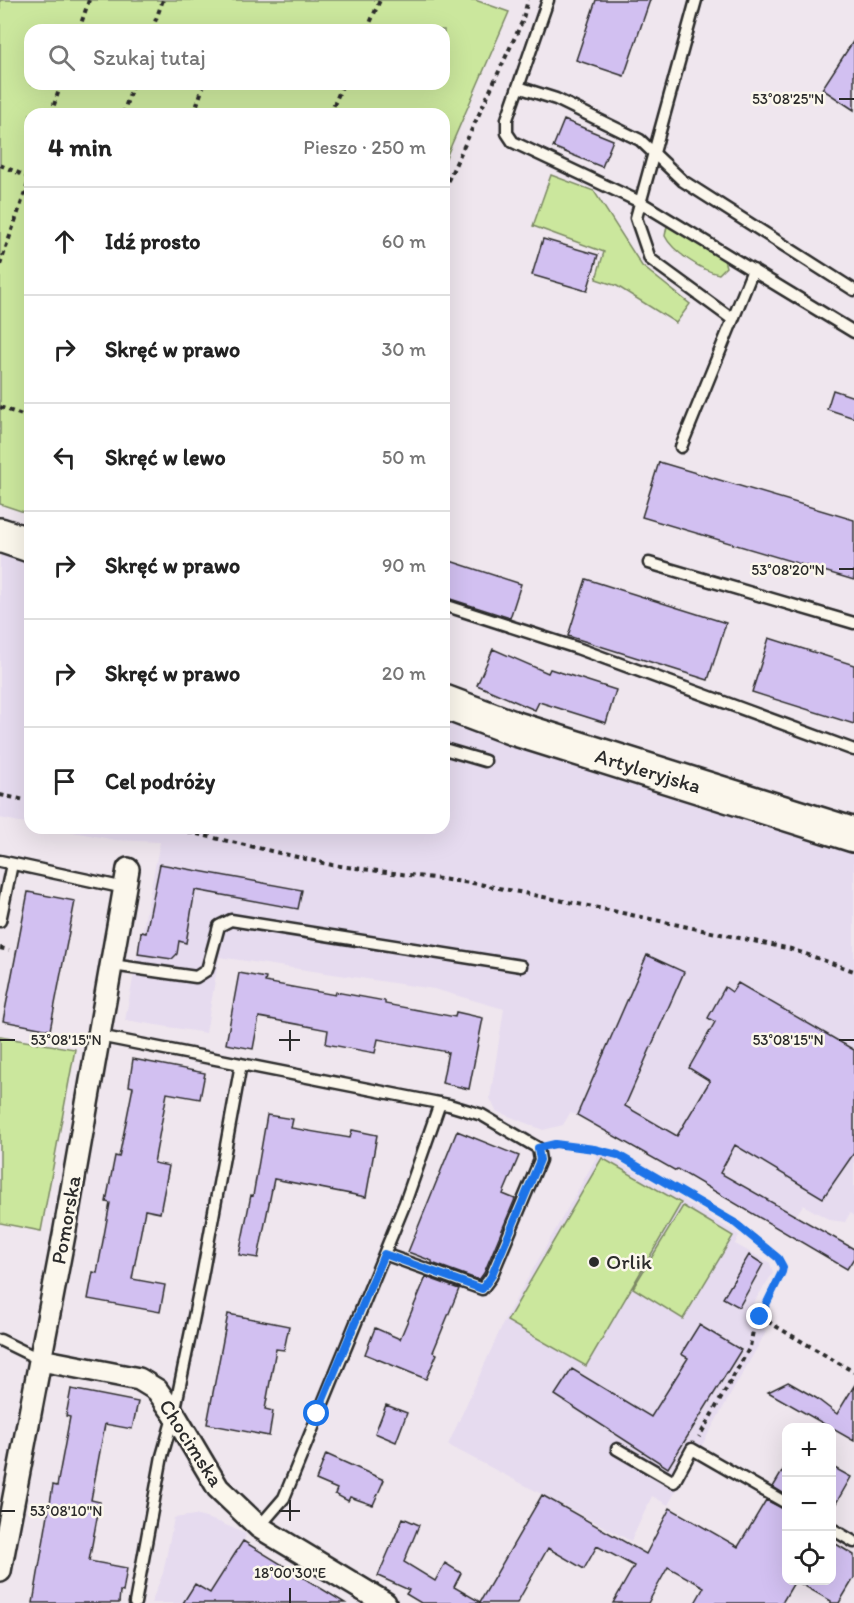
<!DOCTYPE html>
<html lang="pl">
<head>
<meta charset="utf-8">
<style>
	:root { --surface:#fff; --page:#f2f2f2; --text:#222; --muted:#767676; --line:#e0e0e0 }
	body { margin:0; font-family:Itim,sans-serif; background:var(--page); color:var(--text) }
	.controls { position:absolute; right:18px; bottom:18px; display:grid; overflow:hidden; border-radius:12px; box-shadow:0 6px 24px #0002 }
	.controls button { width:54px; height:54px; display:grid; place-items:center; padding:0; border:0; border-bottom:2px solid var(--line); background:var(--surface); color:var(--text); font:30px sans-serif }
	.stop { position:absolute; width:18px; height:18px; margin:-14px; border:4px solid #1a73e8; border-radius:50%; background:#fff }
	.stop.end { background:#1a73e8; border-color:#fff; box-shadow:0 2px 6px #0008 }
	.list { margin:0; padding:0; list-style:none }
	h2 { display:flex; justify-content:space-between; align-items:center; height:78px; margin:0; padding:0 24px; font-size:26px }
	h2 small { font-size:20px; font-weight:400; color:var(--muted) }
	.list li { display:grid; grid-template-columns:39px 1fr auto; gap:18px; align-items:center; box-sizing:border-box; height:108px; padding:0 24px; border-top:2px solid var(--line) }
	.list b { display:block; font-size:22px; white-space:nowrap }
	.list em { font-size:20px; font-style:normal; color:var(--muted) }
	.icon { flex:none; width:33px; height:33px; fill:none; stroke:currentColor; stroke-width:2; stroke-linecap:round; stroke-linejoin:round }
	.map { position:relative; flex:none; width:854px; height:1603px; overflow:hidden }
	.search { position:absolute; background:var(--surface); box-shadow:0 6px 24px #0002; left:24px; top:24px; width:426px; height:66px; display:flex; align-items:center; gap:15px; box-sizing:border-box; padding:0 21px; border-radius:18px; color:var(--muted); font-size:22px }
	.panel { position:absolute; background:var(--surface); box-shadow:0 6px 24px #0002; left:24px; top:108px; width:426px; height:726px; border-radius:18px }
	.map>svg:first-child { display:block }
	.built { fill:#e6dbef }
	.green { fill:#cbe79d; stroke:#7b8964; stroke-width:1.5; fill-rule:evenodd }
	.building { fill:#d2c0f1; stroke:#2b2b2b; stroke-width:1.5 }
	.lines { fill:none; stroke-linecap:round; stroke-linejoin:round }
	.lane-casing { stroke:#2b2b2b; stroke-width:15 }
	.street-casing { stroke:#2b2b2b; stroke-width:26 }
	.primary-casing { stroke:#2b2b2b; stroke-width:38 }
	.path { stroke:#2b2b2b; stroke-width:4; stroke-dasharray:4.5 4.5; stroke-linecap:butt }
	.lane { stroke:#fbf7ec; stroke-width:10 }
	.street { stroke:#fbf7ec; stroke-width:21 }
	.primary { stroke:#fbf7ec; stroke-width:33 }
	.route { stroke:#1a73e8; stroke-width:8 }
	.ticks { fill:none; stroke:#2b2b2b; stroke-width:2 }
	.poi-dot { fill:#2b2b2b; stroke:#fbf7ec; stroke-width:2 }
	.labels { text-anchor:middle; stroke-width:5; stroke-linejoin:round; paint-order:stroke }
	.street-label { font-size:21px; fill:#2b2b2b; stroke:#fbf7ec }
	.poi-label { font-size:21px; fill:#2b2b2b; stroke:#fbf7ec; text-anchor:start }
	.ticks-label { font-size:15px; text-anchor:middle; fill:#2b2b2b; stroke:#fbf7ec; stroke-width:5; stroke-linejoin:round; paint-order:stroke }
</style>
</head>
<body>
<div class="map">
<svg width="854" height="1603" viewBox="0 0 854 1603">
	<rect width="100%" height="100%" fill="#efe6ee"/>
	<filter id="ink" filterUnits="userSpaceOnUse"><feTurbulence type="fractalNoise" baseFrequency=".0167" numOctaves="2"/><feDisplacementMap in="SourceGraphic" scale="12" xChannelSelector="R" yChannelSelector="G"/><feConvolveMatrix kernelMatrix="1 2 1 2 8 2 1 2 1" color-interpolation-filters="sRGB"/></filter>
	<g filter="url(#ink)">
		<path class="built" d="M0 552 30 562V824L0 818Z
			M444 712 854 851V1216L850 1213 845 1222 830 1220 803 1205 785 1232 696 1180 676 1171 577 1115 570 1113 563 1125 543 1130 496 1111 490 1098 504 1009 434 989 219 957 206 1033 125 1020 160 842 115 840 53 828H444Z
			M599 1153 606 1155 679 1197 739 1235 735 1244 770 1263 773 1273 743 1319 766 1332 668 1505 652 1496 631 1541 448 1445 506 1317Z
			M195 1515 219 1522 246 1534 244 1541 345 1603H151L163 1573 174 1518Z"/>
		<path class="green" d="M0 0H475L509 12 444 162V114H30V514L0 504ZM30 30H444V84H30Z
			M551 175 594 191 642 266 690 304 676 323 617 286 596 279 604 252 533 226Z
			M667 226 672 227 723 256 726 267 719 274C702 271 672 251 665 236Z
			M0 1037 75 1049 41 1231 0 1223Z
			M602 1158 681 1203 586 1366 507 1321Z
			M683 1206 733 1236 683 1319 633 1288Z"/>
		<path class="building" d="M596 0H650L624 76 576 60Z
			M854 40V110L822 89Z
			M564 120 613 140 602 167 553 147Z
			M543 239 598 255 587 291 532 275Z
			M833 390 854 397V418L827 409Z
			M659 462 854 520V580L642 517Z
			M444 559 521 584 510 618 444 597Z
			M586 579 726 623 708 680 568 636Z
			M769 638 854 665V724L752 692Z
			M493 649 548 673 550 669 616 690 606 723 539 702 535 710 477 685Z
			M160 864 302 890 298 909 195 890 186 943 179 941 177 954 172 959 138 954 141 932 146 933Z
			M28 892 75 901 50 1030 3 1021Z
			M647 955 684 972 625 1106 677 1136 710 1081 689 1068 715 1022 708 1018 725 987 732 992 738 983 854 1050V1153L823 1198 735 1145 720 1173 854 1249V1258L847 1269 677 1169 676 1171 577 1115Z
			M239 973 266 978 265 982 335 995 336 992 385 1001V1004L455 1017 456 1012 483 1018 469 1089 442 1083 448 1052 378 1039 375 1053 326 1044 328 1030 259 1017 253 1049 226 1044Z
			M133 1059 205 1073 200 1099 167 1093 154 1163 169 1166 160 1213 145 1210 132 1279 165 1285 160 1312 88 1299 93 1272 97 1273 110 1203 106 1202 115 1156 119 1157 133 1087 129 1086Z
			M267 1115 293 1119 291 1128 350 1138 352 1130 377 1135 366 1197 274 1179 258 1258 239 1255 251 1195 253 1196Z
			M457 1131 519 1156 503 1194 515 1199 484 1273 479 1280 432 1263V1261L408 1252Z
			M749 1255 763 1264 739 1307 723 1298Z
			M426 1277 459 1289 433 1352 437 1354 426 1379 365 1354 375 1328 400 1339Z
			M228 1314 289 1326 284 1350 276 1349 265 1409 273 1411 269 1436 207 1424Z
			M699 1325 741 1350 668 1468 555 1395 572 1369 651 1417 688 1358 681 1354Z
			M788 1382 816 1398 837 1414 854 1386V1441L768 1392Z
			M71 1389 138 1402 132 1429 105 1424 91 1500 100 1502 89 1561 127 1568 123 1592 120 1591 119 1603H33L53 1485 57 1486 70 1417 66 1416Z
			M386 1405 407 1413 396 1442 375 1433Z
			M326 1454 384 1480 373 1505 350 1497 348 1501 335 1494 337 1489 316 1480Z
			M786 1465V1495L773 1487Z
			M831 1466 851 1477 831 1512Z
			M542 1495 646 1554 670 1508 738 1547 766 1500 786 1510V1581H795L782 1603H695L704 1587 668 1567 648 1603H613L634 1566 597 1546 584 1569 548 1548 517 1603H421L406 1594 409 1590 378 1576 403 1518 419 1525 404 1562 435 1581 445 1563 461 1573 454 1587 480 1602Z
			M243 1541 345 1603H183L195 1584 210 1593Z
			M831 1541 854 1555V1578L839 1603H831V1601L796 1581H831Z"/>
		<g class="lines">
			<defs>
				<path id="lane" d="M548 0 507 119V133L513 142 640 202 854 332
					M696 0 636 218 650 259 732 319
					M518 87 556 99 640 140 683 181 854 290
					M681 447 753 270
					M649 563 854 623
					M444 605 577 648 854 750
					M444 749 485 761
					M0 861 125 888
					M0 921 12 864
					M112 965 196 977 207 970 219 926 231 920 521 966
					M99 1036 449 1105 482 1115 538 1148 540 1160 491 1277 482 1289 384 1254
					M0 1340 41 1360
					M617 1449 674 1482 692 1449 786 1503
					M259 1527 284 1498 405 1203 440 1103
					M832 1529 854 1542
					M135 1603 162 1456 174 1414 201 1282 241 1064"/>
				<path id="street" d="M41 1360 139 1379 157 1390 174 1414 218 1488 259 1527 385 1603
					M0 1571 64 1235 128 869"/>
				<path id="primary" d="M0 535 30 545
					M444 702 513 728 854 835"/>
			</defs>
			<use href="#lane" class="lane-casing"/>
			<use href="#street" class="street-casing"/>
			<use href="#primary" class="primary-casing"/>
			<path class="path" d="M79 30 89 0
				M152 30 163 0
				M367 30 380 0
				M51 114 61 84
				M123 114 133 84
				M194 114 204 84
				M330 114 343 84
				M0 165 30 178
				M444 189 522 22 528 0
				M0 265 30 178
				M0 407 30 418
				M0 795 30 801
				M171 828 332 865 479 884 613 911 791 949 854 971
				M0 948 9 950
				M551 1145 594 1149 618 1155 736 1223 779 1258 783 1267 782 1272 753 1331 750 1347 699 1437
				M760 1317 854 1372"/>
			<use href="#lane" class="lane"/>
			<use href="#street" class="street"/>
			<use href="#primary" class="primary"/>
		</g>
	</g>
	<g class="lines" filter="url(#ink)">
		<path class="route" d="M317 1414 384 1254 482 1289 491 1277 540 1160 538 1148 555 1144 594 1149 618 1155 735 1223 778 1258 783 1267 782 1272 760 1317"/>
	</g>
	<path class="ticks" d="M839 99H854M839 569H854M290 1030V1051M0 1040H15M279 1040H300M839 1040H854M290 1500V1521M0 1511H15M279 1511H300M290 1588V1603"/>
	<circle class="poi-dot" cx="594" cy="1262" r="6"/>
	<g class="labels">
		<g class="street-label">
			<text transform="translate(648 771) rotate(17)" y="7">Artyleryjska</text>
			<text transform="translate(66 1220) rotate(-80)" y="7">Pomorska</text>
			<text transform="translate(191 1443) rotate(57)" y="7">Chocimska</text>
		</g>
		<g class="poi-label">
			<text x="606" y="1269">Orlik</text>
		</g>
	</g>
	<g class="ticks-label">
		<text x="788" y="104">53°08'25"N</text>
		<text x="788" y="575">53°08'20"N</text>
		<text x="66" y="1045">53°08'15"N</text>
		<text x="788" y="1045">53°08'15"N</text>
		<text x="66" y="1516">53°08'10"N</text>
		<text x="290" y="1578">18°00'30"E</text>
	</g>
</svg>
<div class="controls">
<button>+</button>
<button>−</button>
<button><svg class="icon" aria-label="locate" viewBox="0 0 24 24"><circle cx="12" cy="12" r="6"/><path d="M12 2v4M12 18v4M2 12h4M18 12h4"/></svg></button>
</div>
<div class="stop" style="left:317px;top:1414px"></div>
<div class="stop end" style="left:760px;top:1317px"></div>
<div class="search"><svg class="icon" aria-label="search" viewBox="0 0 24 24"><circle cx="10" cy="10" r="6"/><path d="M15 15l6 6"/></svg>Szukaj tutaj</div>
<section class="panel">
<h2>4 min<small>Pieszo · 250 m</small></h2>
<ul class="list">
<li><svg class="icon" aria-label="ahead" viewBox="0 0 24 24"><path d="M12 20V5M6 11l6-6 6 6"/></svg><div><b>Idź prosto</b></div><em>60 m</em></li>
<li><svg class="icon" aria-label="right" viewBox="0 0 24 24"><path d="M7 20v-9h11M14 6l5 5-5 5"/></svg><div><b>Skręć w prawo</b></div><em>30 m</em></li>
<li><svg class="icon" aria-label="left" viewBox="0 0 24 24"><path d="M17 20v-9H6M10 6l-5 5 5 5"/></svg><div><b>Skręć w lewo</b></div><em>50 m</em></li>
<li><svg class="icon" aria-label="right" viewBox="0 0 24 24"><path d="M7 20v-9h11M14 6l5 5-5 5"/></svg><div><b>Skręć w prawo</b></div><em>90 m</em></li>
<li><svg class="icon" aria-label="right" viewBox="0 0 24 24"><path d="M7 20v-9h11M14 6l5 5-5 5"/></svg><div><b>Skręć w prawo</b></div><em>20 m</em></li>
<li><svg class="icon" aria-label="arrive" viewBox="0 0 24 24"><path d="M6 21V4h12l-3 4 3 4H6"/></svg><div><b>Cel podróży</b></div></li>
</ul>
</section>
</div>
</body>
</html>
